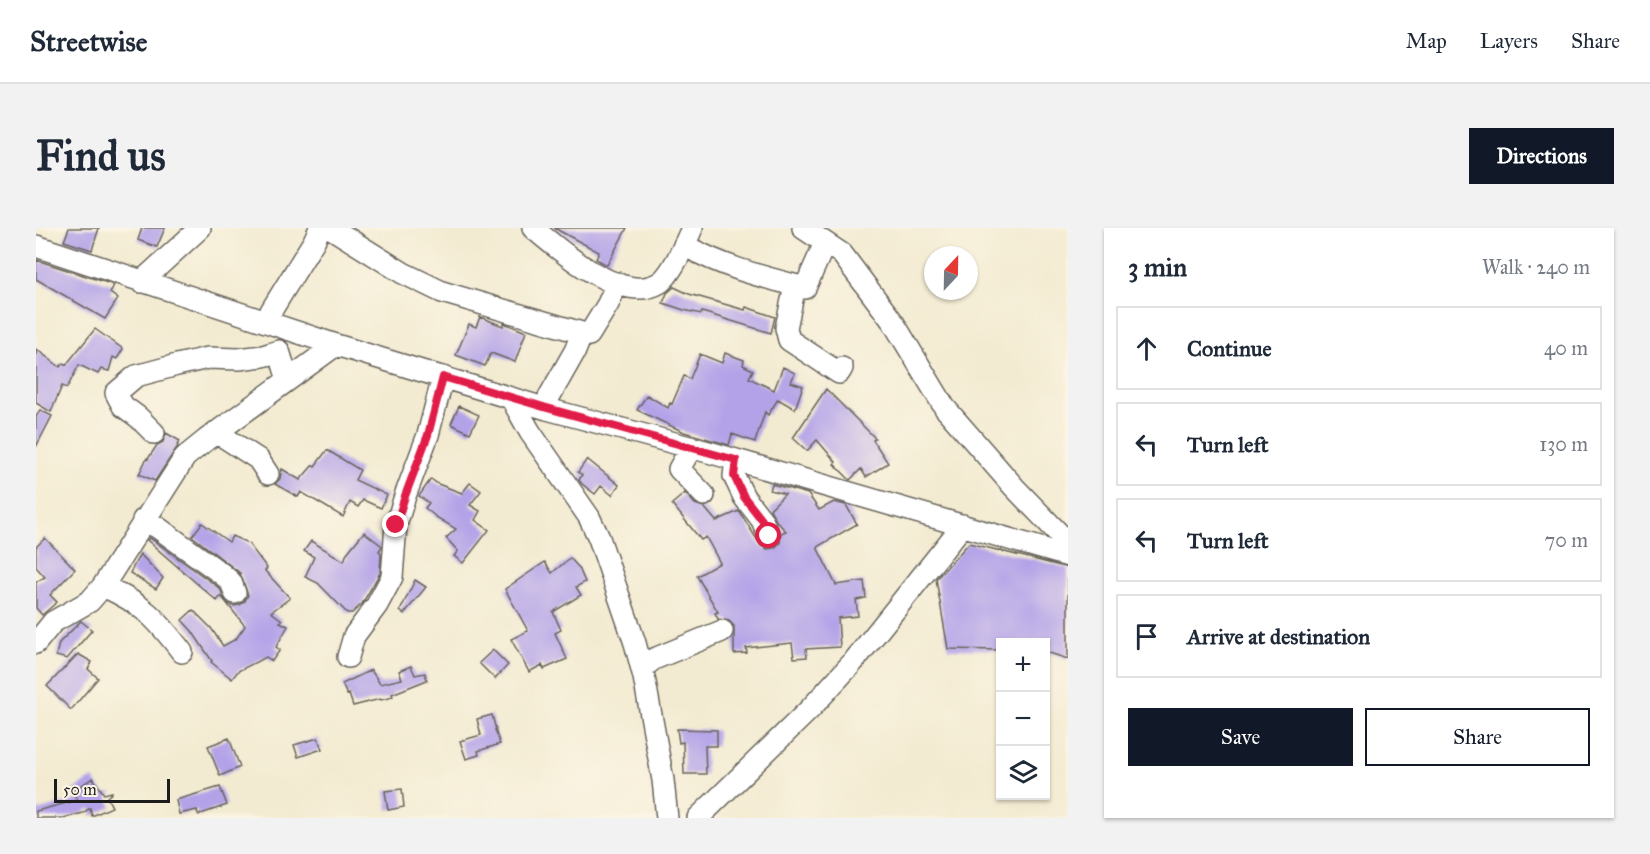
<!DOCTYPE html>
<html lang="en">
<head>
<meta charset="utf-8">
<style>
	:root { --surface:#fff; --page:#f2f2f3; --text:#1f2937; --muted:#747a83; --line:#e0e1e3; --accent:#111827 }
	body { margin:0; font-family:"IM FELL Great Primer",serif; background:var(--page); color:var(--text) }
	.controls { position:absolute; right:18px; bottom:18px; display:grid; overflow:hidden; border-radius:0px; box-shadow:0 2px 4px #0004 }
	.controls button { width:54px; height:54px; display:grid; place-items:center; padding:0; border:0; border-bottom:2px solid var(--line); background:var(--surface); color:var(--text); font:30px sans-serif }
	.compass { position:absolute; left:888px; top:18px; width:54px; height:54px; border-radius:50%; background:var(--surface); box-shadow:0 2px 4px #0004; rotate:22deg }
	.scale { position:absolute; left:18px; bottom:15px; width:116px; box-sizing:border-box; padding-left:6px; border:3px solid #1c1c1c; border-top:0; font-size:16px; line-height:21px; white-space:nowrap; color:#1c1c1c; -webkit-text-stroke:4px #fcf5e5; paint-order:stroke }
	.stop { position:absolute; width:18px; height:18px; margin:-14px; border:4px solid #e11d48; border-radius:50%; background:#fff }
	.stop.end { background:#e11d48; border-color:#fff; box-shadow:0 2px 6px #0008 }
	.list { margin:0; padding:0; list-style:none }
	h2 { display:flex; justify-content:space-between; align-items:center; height:78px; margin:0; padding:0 24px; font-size:26px }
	h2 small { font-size:20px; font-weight:400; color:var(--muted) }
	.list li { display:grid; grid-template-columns:39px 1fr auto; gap:18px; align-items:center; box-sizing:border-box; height:84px; margin:0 12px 12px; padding:0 12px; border:2px solid var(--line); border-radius:0px }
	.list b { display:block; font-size:22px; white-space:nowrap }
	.list em { font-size:20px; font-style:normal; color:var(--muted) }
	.actions { display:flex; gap:12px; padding:18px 24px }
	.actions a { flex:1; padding:14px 0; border:2px solid var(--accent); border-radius:0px; text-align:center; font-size:21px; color:var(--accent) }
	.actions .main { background:var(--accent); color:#fff }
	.icon { flex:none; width:33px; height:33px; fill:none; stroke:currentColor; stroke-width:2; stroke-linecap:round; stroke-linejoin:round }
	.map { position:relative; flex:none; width:1032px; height:590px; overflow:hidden; border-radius:0px }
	header { display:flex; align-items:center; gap:36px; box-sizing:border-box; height:84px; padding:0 30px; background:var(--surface); border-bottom:2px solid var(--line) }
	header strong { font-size:28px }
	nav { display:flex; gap:33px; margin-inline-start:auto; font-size:21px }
	.intro { display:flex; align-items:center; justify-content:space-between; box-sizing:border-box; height:144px; padding:0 36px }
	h1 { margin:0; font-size:42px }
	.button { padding:15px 27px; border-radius:0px; background:var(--accent); color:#fff; font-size:21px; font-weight:700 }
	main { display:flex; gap:36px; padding:0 36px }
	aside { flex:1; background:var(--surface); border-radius:0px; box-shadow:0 2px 4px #0004 }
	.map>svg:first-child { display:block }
	.building { fill:#b3a2e8 }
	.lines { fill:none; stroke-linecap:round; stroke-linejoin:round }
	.minor-casing { stroke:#67645b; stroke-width:24 }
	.minor { stroke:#fff; stroke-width:21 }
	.route { stroke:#e11d48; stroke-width:8 }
</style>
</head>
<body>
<header>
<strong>Streetwise</strong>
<nav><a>Map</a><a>Layers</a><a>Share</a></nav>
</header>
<div class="intro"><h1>Find us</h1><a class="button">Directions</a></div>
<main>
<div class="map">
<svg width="1032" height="590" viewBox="0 0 1032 590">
	<rect width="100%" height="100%" fill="#fcf5e5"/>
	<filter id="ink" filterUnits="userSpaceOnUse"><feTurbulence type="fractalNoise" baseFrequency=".0167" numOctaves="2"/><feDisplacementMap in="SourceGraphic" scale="12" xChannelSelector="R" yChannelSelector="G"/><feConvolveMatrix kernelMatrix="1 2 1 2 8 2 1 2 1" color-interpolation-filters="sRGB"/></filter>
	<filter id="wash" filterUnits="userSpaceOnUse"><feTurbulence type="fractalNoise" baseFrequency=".008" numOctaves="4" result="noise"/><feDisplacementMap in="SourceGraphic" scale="24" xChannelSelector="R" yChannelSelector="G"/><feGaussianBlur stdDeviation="1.35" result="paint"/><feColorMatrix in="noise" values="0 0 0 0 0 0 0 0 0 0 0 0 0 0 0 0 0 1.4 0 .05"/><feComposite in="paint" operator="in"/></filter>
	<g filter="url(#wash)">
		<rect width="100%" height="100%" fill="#f3ebd1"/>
		<g id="blocks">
			<path class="building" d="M33 0H63L56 22 28 13Z
				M106 0H129L121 19 102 12Z
				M518 0H591L571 37 560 31 563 24Z
				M0 32 78 57 74 65 82 71 69 91 0 51Z
				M638 59 653 66 709 82 710 79 739 89 735 105 666 84 665 86 648 82 627 75 631 65Z
				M444 89 467 98 468 95 490 104 479 134 455 125 449 138 420 127 433 96 440 99Z
				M59 101 87 121 81 131 77 129 73 143 65 141 62 146 43 137 31 160 26 158 15 184 0 175V121L24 139 27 135 30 137Z
				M689 125 708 132 707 137 717 142 713 150 738 162 747 139 759 145 755 154 767 158 759 181 742 171 732 187 729 184 719 214 696 206 693 217 648 204 601 182 611 167 632 180 634 175 636 176 648 148 654 151 664 126 686 135Z
				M790 161 839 210 837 212 852 235 830 249 825 241 814 252 798 236 800 234 781 212 771 223 757 210Z
				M423 178 443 187 434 205 415 196Z
				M4 182 16 188 0 219V189Z
				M130 205 144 213 141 217 142 218 119 253 103 246 111 230 112 231 121 217 127 214Z
				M291 222 324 242 319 252 351 267 345 280 327 272 322 279 314 274 307 289 265 264 262 269 239 256 244 251 246 241 264 252 277 237 279 238Z
				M551 231 583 257 576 267 565 258 559 266 546 256 543 252 546 247 542 244Z
				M395 251 402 256 426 265 434 255 445 263 434 277 444 283 439 292 453 302 427 335 418 328 422 323 410 310 420 301 400 289 389 280 393 275 383 268Z
				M736 256 772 266 783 282 798 274 810 277 821 296 781 319 800 357 828 353 830 370 820 372 822 388 802 390 804 419 770 421 771 429 758 430 756 415 710 420 711 425 698 426V398L693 393 682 391 679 385 682 384 661 348 684 335 670 309 665 312 636 276 649 265 659 276 668 279 680 293 703 283 725 318 731 321 738 320 744 315 745 305 750 303 741 294 734 281 749 266 734 262Z
				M166 295 193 314 196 308 212 315 231 340 229 343 254 370 235 384 246 392 244 394 252 398 240 419 244 422 236 433 230 429 202 443 196 451 175 434 176 433 156 403 146 392 157 382 175 400 187 418 200 411 209 398 185 368 181 373 111 312 114 310 178 356 184 361 191 375 197 378 204 377 209 373 212 367 204 345 156 308Z
				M328 304 346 318 343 323 345 325 344 345 326 376 316 385H311L282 355 269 349 278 329 268 323 275 313 308 333 311 325Z
				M9 310 39 341 14 367 21 374 6 387 0 380V354L9 349 0 339V319Z
				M933 315 1032 340V431L1010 424V414H964V422L912 421 900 351Z
				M104 326 127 350 120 361 94 345Z
				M534 330 543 340 549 354 540 359 545 367 517 384 525 402 519 405 531 431 508 441 506 437 493 444 475 411 492 403 469 361 509 334 516 345Z
				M379 352 390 359 368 386 364 383Z
				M45 393 56 402 31 431 20 428 23 415Z
				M457 422 472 437 459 451 443 435Z
				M42 426 56 434 52 441 62 450 35 482 11 458Z
				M375 438 379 447 389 445 391 452 356 466 357 469 345 472 344 471 317 478 313 466 311 467 306 456 335 442 344 456 366 451 363 443Z
				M456 487 460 502H459L464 516 442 523 443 527 430 531 424 513 445 507 441 491Z
				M641 501 681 502V518H669L670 546H648L647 514 643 515Z
				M193 510 204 539 184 548 172 518Z
				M282 510 286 521 262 529 258 517Z
				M57 550 68 566 76 564V565L71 569 76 579 56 588 54 580 47 585 27 590H0V583L42 572 36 563Z
				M184 559 191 577 162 587 161 582 143 586 140 572Z
				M366 561 368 579 352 582 349 563Z"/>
		</g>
	</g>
	<g filter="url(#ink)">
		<use href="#blocks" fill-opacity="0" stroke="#67645b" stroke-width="1.5"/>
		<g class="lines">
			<defs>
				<path id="minor" d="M295 0 367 45 406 64 553 107 572 76 581 55
					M497 0C523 22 586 77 623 55 635 48 650 14 656 0
					M767 0 806 26 857 94 909 180 978 259 1032 315
					M648 17C686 39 727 49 769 60L789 15
					M0 18 300 117 511 181 676 225 1032 328
					M105 54 164 0
					M759 58 750 100 753 112 803 145 806 140
					M232 94 235 83 278 13 284 0
					M513 169 539 123 546 105
					M475 170 494 204 553 289 563 310 599 415 608 449 627 552 631 590
					M180 204 222 231 232 246
					M118 205 102 189 87 178 80 165 100 148 141 137 172 130 203 131 227 128 243 123 252 152
					M655 220 643 241 668 267
					M700 232 698 248 708 269 726 292 733 308
					M107 292 121 299 186 346 195 354 199 365
					M67 358C107 376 120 390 146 424
					M0 415 17 394 54 373 67 358 149 229 170 212 300 117
					M312 429 318 408 341 377 356 349 360 297 369 268 392 207 407 149
					M606 440 618 431 686 403
					M662 590 773 482 818 433 927 297"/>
			</defs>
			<use href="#minor" class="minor-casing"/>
			<use href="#minor" class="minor"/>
		</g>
	</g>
	<g class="lines" filter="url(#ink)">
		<path class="route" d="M360 297 369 268 392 207 407 149 511 180 700 232 698 248 708 269 726 292 733 308"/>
	</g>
</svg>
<div class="controls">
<button>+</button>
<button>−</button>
<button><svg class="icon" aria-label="layers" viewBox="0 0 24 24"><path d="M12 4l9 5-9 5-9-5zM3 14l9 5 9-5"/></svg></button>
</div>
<svg class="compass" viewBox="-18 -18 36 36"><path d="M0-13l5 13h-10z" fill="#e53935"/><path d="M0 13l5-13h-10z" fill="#747a83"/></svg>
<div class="scale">50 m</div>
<div class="stop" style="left:733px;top:308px"></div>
<div class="stop end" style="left:360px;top:297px"></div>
</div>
<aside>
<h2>3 min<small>Walk · 240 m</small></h2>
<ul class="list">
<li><svg class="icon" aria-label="ahead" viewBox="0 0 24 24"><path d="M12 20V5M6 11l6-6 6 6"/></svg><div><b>Continue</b></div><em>40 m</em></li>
<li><svg class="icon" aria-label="left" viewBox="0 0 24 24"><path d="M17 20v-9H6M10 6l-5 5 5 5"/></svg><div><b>Turn left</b></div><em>130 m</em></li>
<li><svg class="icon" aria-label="left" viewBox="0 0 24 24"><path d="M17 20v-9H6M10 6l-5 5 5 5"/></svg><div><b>Turn left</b></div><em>70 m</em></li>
<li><svg class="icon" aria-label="arrive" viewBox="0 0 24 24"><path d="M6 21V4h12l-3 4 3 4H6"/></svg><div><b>Arrive at destination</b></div></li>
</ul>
<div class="actions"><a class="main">Save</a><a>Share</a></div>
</aside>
</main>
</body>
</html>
